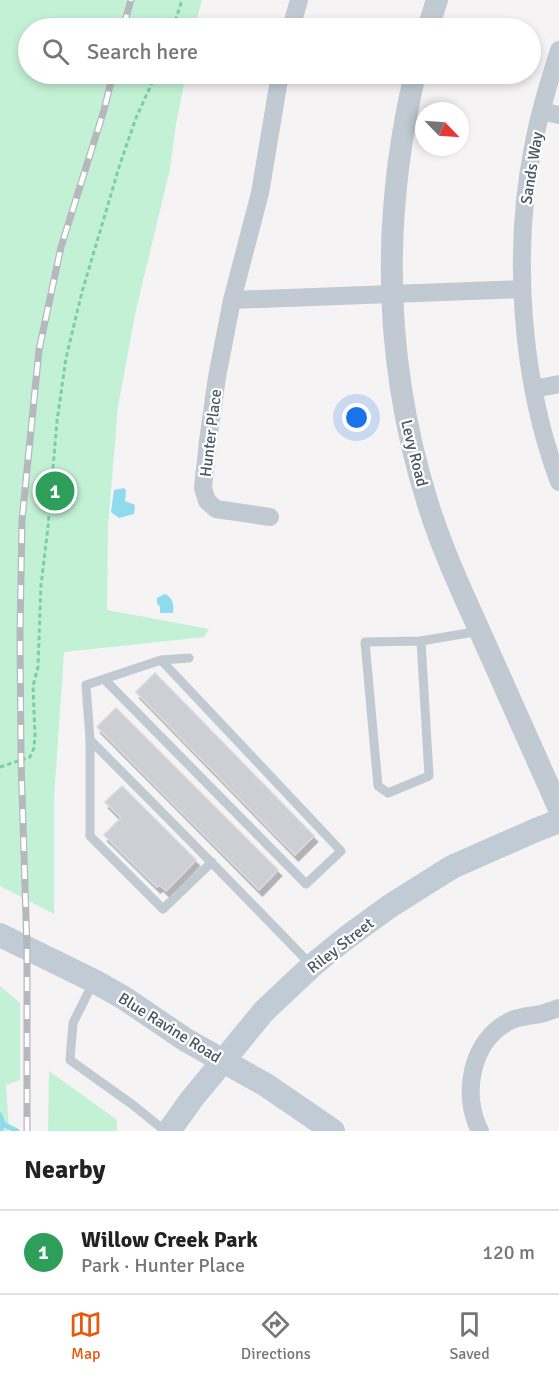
<!DOCTYPE html>
<html lang="en">
<head>
<meta charset="utf-8">
<style>
	:root { --surface:#fff; --page:#f2f2f2; --text:#222; --muted:#767676; --line:#e0e0e0; --accent:#ea580c }
	body { margin:0; font-family:Signika,sans-serif; background:var(--page); color:var(--text) }
	.compass { position:absolute; left:415px; top:102px; width:54px; height:54px; border-radius:50%; background:var(--surface); box-shadow:0 3px 9px #0003; rotate:115deg }
	.you { position:absolute; left:357px; top:418px; width:21px; height:21px; margin:-15px; border:4px solid #fff; border-radius:50%; background:#1a73e8; box-shadow:0 0 0 9px #1a73e833 }
	.badge { display:grid; place-items:center; width:39px; height:39px; border-radius:50%; background:var(--accent); color:#fff; font-size:20px; font-weight:700 }
	.pin { position:absolute; translate:-50% -50%; border:3px solid #fff; box-shadow:0 2px 6px #0006 }
	.list { margin:0; padding:0; list-style:none }
	h2 { display:flex; justify-content:space-between; align-items:center; height:78px; margin:0; padding:0 24px; font-size:26px }
	h2 small { font-size:20px; font-weight:400; color:var(--muted) }
	.list li { display:grid; grid-template-columns:39px 1fr auto; gap:18px; align-items:center; box-sizing:border-box; height:84px; padding:0 24px; border-top:2px solid var(--line) }
	.list b { display:block; font-size:22px; white-space:nowrap }
	.list p { margin:0; font-size:20px; white-space:nowrap; color:var(--muted) }
	.list em { font-size:20px; font-style:normal; color:var(--muted) }
	.icon { flex:none; width:33px; height:33px; fill:none; stroke:currentColor; stroke-width:2; stroke-linecap:round; stroke-linejoin:round }
	.map { position:relative; flex:none; width:559px; height:1131px; overflow:hidden }
	.search { position:absolute; background:var(--surface); box-shadow:0 3px 9px #0003; left:18px; right:18px; top:18px; height:66px; display:flex; align-items:center; gap:15px; box-sizing:border-box; padding:0 21px; border-radius:33px; color:var(--muted); font-size:22px }
	.sheet { height:162px; background:var(--surface) }
	nav { display:flex; justify-content:space-around; align-items:center; box-sizing:border-box; height:84px; border-top:2px solid var(--line); background:var(--surface); font-size:16px; color:var(--muted) }
	nav a { display:grid; justify-items:center; gap:3px }
	nav .on { color:var(--accent) }
	.map>svg:first-child { display:block }
	.green { fill:#c3f1d5 }
	.water { fill:#90daee }
	.lines { fill:none; stroke-linecap:round; stroke-linejoin:round }
	.stream { stroke:#90daee; stroke-width:5 }
	.building { fill:#cdcfd5; stroke:#d7d9de; stroke-width:1.5; filter:url(#shadow) }
	.path { stroke:#7ad0a6; stroke-width:3; stroke-dasharray:4.5 3; stroke-linecap:butt }
	.service { stroke:#c1cad2; stroke-width:9 }
	.minor { stroke:#c1cad2; stroke-width:18 }
	.tertiary { stroke:#c1cad2; stroke-width:22 }
	.secondary { stroke:#c1cbd6; stroke-width:24 }
	.rail-casing { stroke:#b5b8bd; stroke-width:7 }
	.rail { stroke:#fff; stroke-width:4.5; stroke-dasharray:14; stroke-linecap:butt }
	.labels { text-anchor:middle; stroke-width:4.5; stroke-linejoin:round; paint-order:stroke }
	.street-label { font-size:16px; fill:#4a5661; stroke:#fff }
</style>
</head>
<body>
<div class="map">
<svg width="559" height="1131" viewBox="0 0 559 1131">
	<defs>
		<filter id="shadow"><feDropShadow dx="3.5" dy="6" stdDeviation="0" flood-color="#0004"/></filter>
	</defs>
	<rect width="100%" height="100%" fill="#f5f3f3"/>
	<path class="green" d="M0 0H202L194 28H28V74H186L176 124 170 169 136 310 118 406 108 526 107 610 209 629 204 637 64 652 54 799V914L0 886Z
		M0 986 20 1003V1080L6 1085 9 1131H0Z
		M49 1071 117 1120V1131H48Z"/>
	<path class="water" d="M124 488 126 491 125 501 135 505 134 514 119 518 111 512 114 490Z
		M165 594C173 598 174 605 173 613H160V607L157 603V598Z"/>
	<g class="lines">
		<path class="stream" d="M0 1115 3 1124 0 1131
			M3 1124 17 1131"/>
	</g>
	<path class="building" d="M155 673 314 836 295 855 136 692Z
		M116 708 278 870 259 890 97 727Z
		M122 786 196 860 166 891 160 885 157 887 104 835 121 818 105 802Z"/>
	<g class="lines">
		<path class="path" d="M173 28 182 0
			M0 767 30 757 34 748 35 735 33 686 38 667 41 585 48 527 57 421 66 358 82 292 120 164 136 118 156 74"/>
		<path class="service" d="M421 641 365 642 378 786 388 793 429 776 421 641 480 631
			M161 660 189 658
			M90 740 86 685 161 660 341 851 306 884 104 679
			M212 862 163 909 90 836V740C165 815 239 890 312 966
			M93 983 73 1023 70 1060 133 1105 165 1131"/>
		<path class="minor" d="M291 28 299 0
			M559 50C549 82 539 114 533 147 512 253 521 381 559 482
			M541 111 559 115
			M232 300 522 289
			M534 389 559 384
			M270 517 216 509 207 501 203 488 208 441 217 377 232 300 260 193 280 74
			M480 1131C461 1095 471 1040 510 1021 520 1016 531 1016 541 1014 547 1012 553 1010 559 1008"/>
		<path class="tertiary" d="M428 28 437 0
			M415 74C381 219 383 361 428 504 442 549 462 592 481 634 507 692 533 751 559 809"/>
		<path class="secondary" d="M0 935 94 981 124 998 186 1040 266 1085 333 1131
			M169 1131 191 1100 264 1011 314 964 346 938 390 906 452 867 536 830 559 821"/>
		<defs>
			<path id="rail" d="M123 28 131 0
				M27 1131V949L21 760 20 633 22 520 39 350 61 247 104 110 113 74"/>
		</defs>
		<use href="#rail" class="rail-casing"/>
		<use href="#rail" class="rail"/>
	</g>
	<g class="labels">
		<g class="street-label">
			<text transform="translate(531 168) rotate(-81)" y="6">Sands Way</text>
			<text transform="translate(210 433) rotate(-83)" y="6">Hunter Place</text>
			<text transform="translate(415 453) rotate(76)" y="6">Levy Road</text>
			<text transform="translate(340 945) rotate(-38)" y="6">Riley Street</text>
			<text transform="translate(170 1027) rotate(32)" y="6">Blue Ravine Road</text>
		</g>
	</g>
</svg>
<svg class="compass" viewBox="-18 -18 36 36"><path d="M0-13l5 13h-10z" fill="#e53935"/><path d="M0 13l5-13h-10z" fill="#767676"/></svg>
<div class="you"></div>
<div class="pin badge" style="left:55px;top:491px;background:#2e9e5b">1</div>
<div class="search"><svg class="icon" aria-label="search" viewBox="0 0 24 24"><circle cx="10" cy="10" r="6"/><path d="M15 15l6 6"/></svg>Search here</div>
</div>
<section class="sheet">
<h2>Nearby<small></small></h2>
<ul class="list">
<li><span class="badge" style="background:#2e9e5b">1</span><div><b>Willow Creek Park</b><p>Park · Hunter Place</p></div><em>120 m</em></li>
</ul>
</section>
<nav>
<a class="on"><svg class="icon" aria-label="map" viewBox="0 0 24 24"><path d="M3 6l6-2 6 2 6-2v14l-6 2-6-2-6 2zM9 4v14M15 6v14"/></svg>Map</a>
<a><svg class="icon" aria-label="directions" viewBox="0 0 24 24"><path d="M12 3l9 9-9 9-9-9zM9 14v-3h6M13 9l2 2-2 2"/></svg>Directions</a>
<a><svg class="icon" aria-label="saved" viewBox="0 0 24 24"><path d="M7 4h10v16l-5-4-5 4z"/></svg>Saved</a>
</nav>
</body>
</html>
